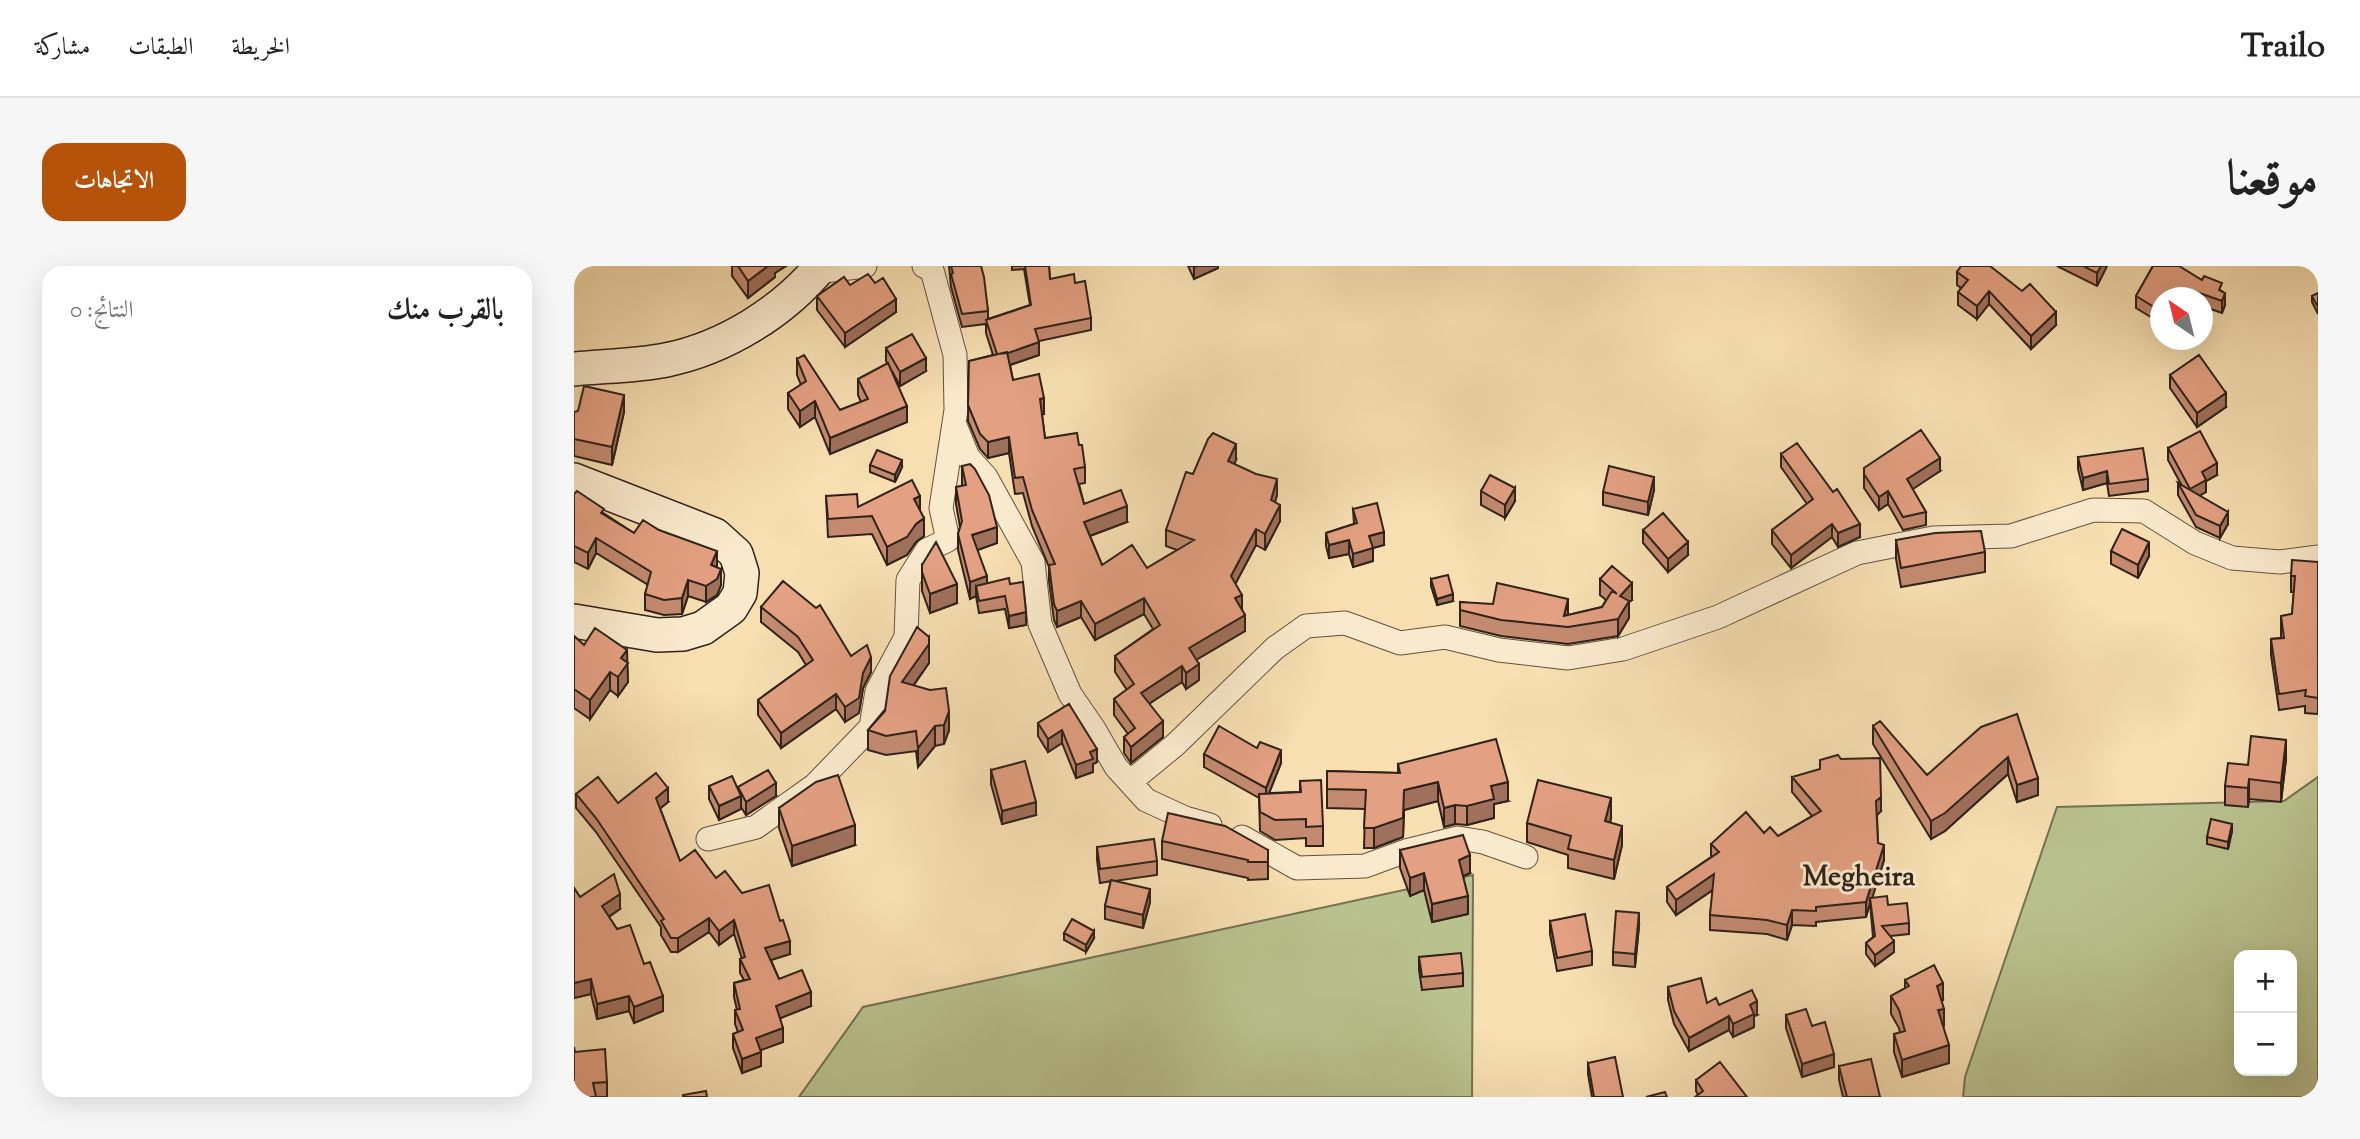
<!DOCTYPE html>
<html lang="ar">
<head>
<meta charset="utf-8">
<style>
	:root { --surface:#fff; --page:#f6f6f6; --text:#222; --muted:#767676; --line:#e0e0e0; --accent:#b45309 }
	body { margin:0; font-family:"Sorts Mill Goudy",Amiri,serif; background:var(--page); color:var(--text); direction:rtl }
	.controls { position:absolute; right:21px; bottom:21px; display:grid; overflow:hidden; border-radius:14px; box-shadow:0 7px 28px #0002 }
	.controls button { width:63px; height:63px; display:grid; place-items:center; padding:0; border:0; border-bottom:2px solid var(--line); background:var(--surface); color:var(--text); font:35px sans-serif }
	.compass { position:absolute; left:1576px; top:21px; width:63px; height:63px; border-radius:50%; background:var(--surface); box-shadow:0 7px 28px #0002; rotate:325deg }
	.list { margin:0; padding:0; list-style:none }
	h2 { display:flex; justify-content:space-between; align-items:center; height:91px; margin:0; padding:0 28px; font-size:30px }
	h2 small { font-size:23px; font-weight:400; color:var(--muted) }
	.map { position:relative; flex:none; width:1744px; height:831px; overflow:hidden; direction:ltr; border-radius:21px }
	header { display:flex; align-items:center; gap:42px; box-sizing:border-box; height:98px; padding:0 35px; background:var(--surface); border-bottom:2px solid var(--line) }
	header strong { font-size:33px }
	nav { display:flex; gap:38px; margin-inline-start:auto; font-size:24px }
	.intro { display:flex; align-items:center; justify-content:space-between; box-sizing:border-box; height:168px; padding:0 42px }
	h1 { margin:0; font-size:49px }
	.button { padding:18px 32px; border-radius:21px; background:var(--accent); color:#fff; font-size:24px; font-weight:700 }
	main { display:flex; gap:42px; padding:0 42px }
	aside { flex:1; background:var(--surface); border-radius:21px; box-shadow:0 7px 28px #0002 }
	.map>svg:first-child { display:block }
	.green { fill:#b9c28f; stroke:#747254; stroke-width:2; fill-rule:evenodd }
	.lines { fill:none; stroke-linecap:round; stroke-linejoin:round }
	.street-casing { stroke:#62513f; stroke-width:25 }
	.secondary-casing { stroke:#302219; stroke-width:36 }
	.street { stroke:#faeacd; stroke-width:23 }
	.secondary { stroke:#faeacd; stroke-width:33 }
	.wall { fill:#c38a70; stroke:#302219; stroke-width:2 }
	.shaded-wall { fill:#9f705b; stroke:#302219; stroke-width:2 }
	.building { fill:#e3a082; stroke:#302219; stroke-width:2 }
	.labels { text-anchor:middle; stroke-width:6; stroke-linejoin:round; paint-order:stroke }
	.quarter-label { font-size:28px; font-weight:bold; fill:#302219; stroke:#faeacd }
</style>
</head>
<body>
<header>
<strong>Trailo</strong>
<nav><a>الخريطة</a><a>الطبقات</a><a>مشاركة</a></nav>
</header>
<div class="intro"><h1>موقعنا</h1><a class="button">الاتجاهات</a></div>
<main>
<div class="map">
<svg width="1744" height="831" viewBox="0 0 1744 831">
	<rect width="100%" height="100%" fill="#f7dfb2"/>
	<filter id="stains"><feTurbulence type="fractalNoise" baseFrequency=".00286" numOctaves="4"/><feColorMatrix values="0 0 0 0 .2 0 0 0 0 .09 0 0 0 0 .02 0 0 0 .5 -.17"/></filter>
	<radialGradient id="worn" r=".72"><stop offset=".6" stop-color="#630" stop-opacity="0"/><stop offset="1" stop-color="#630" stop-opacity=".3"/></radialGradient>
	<path class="green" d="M1744 511V831H1389L1391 811 1483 541 1710 535ZM1665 689H1718V805H1665Z
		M899 609 898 831H225L289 741Z"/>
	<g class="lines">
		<defs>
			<path id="street" d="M242 6 291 0
				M381 159 394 191 412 211 459 296 466 358 496 428 520 463 542 501 572 534 611 552 636 559
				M556 516 601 479 701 382 732 360 771 357 826 377 871 371 925 384 994 392 1049 383 1144 351 1283 287 1359 272 1437 270 1519 244 1570 245 1621 277 1658 292 1706 296 1744 291
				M668 571 723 602 791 600 832 585 884 572 909 576 952 591
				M134 573 182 561 241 519 297 461 303 425 332 371 334 314 353 284 374 274 367 242 382 144 381 89 358 4 350 0"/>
			<path id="secondary" d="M0 103C30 100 62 100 92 94 151 82 209 46 247 0
				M0 214 141 269 162 288 168 307 166 327 157 342 129 362 109 368 83 369 0 355"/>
		</defs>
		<use href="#street" class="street-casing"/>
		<use href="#secondary" class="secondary-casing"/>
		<use href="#street" class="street"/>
		<use href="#secondary" class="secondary"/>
	</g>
	<path class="wall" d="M158 0H212L201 7V11L174 32 158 10Z
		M375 0H407L414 45V53L456 39 450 3 438 4V0H475L476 13 501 17 517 52V64L465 75V89L436 99 439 114 470 148 468 149 471 172 505 179 511 201V217L505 218 510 238 553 256 516 270 528 299 573 302 603 284 592 280V264L619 208 662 194 660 198 703 229 701 236 706 255 691 284 682 279 661 318 668 342 671 365 622 394 625 414 612 423 608 416 575 438 589 471 557 497 550 487V471L554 468 540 449V433L553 424 541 406V390L579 363 570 348 521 374 507 351 483 361 480 354 475 315V301L458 260 449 227 441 228 435 187 414 192 406 183 394 155 395 95 419 89 412 67V58L388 61 377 21Z
		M614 0H644V2L620 13Z
		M1483 0H1533L1523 20Z
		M1579 0 1648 25 1651 39 1648 47 1628 40V32H1586L1585 56 1562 42V30Z
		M1383 6 1482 59 1457 83 1415 38 1403 53 1384 39V26L1387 22 1383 19Z
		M276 19 322 46 271 81 243 44V30Z
		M1744 27V48L1738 36V30Z
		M312 82 352 105 326 120 318 105 333 156 256 188 241 151 226 161 214 143V127L227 119 223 109V93L266 144 287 136 284 129V113L314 98 312 95Z
		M1596 109 1652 141 1623 161 1596 122Z
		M0 146H50L38 199 0 190Z
		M1594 182 1643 209 1632 215V226L1625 230 1654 258 1646 272 1622 261 1604 229V217L1608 220 1594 194Z
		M1207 188 1286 271 1264 281 1258 271 1217 302 1198 278V264L1233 238 1207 201Z
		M1504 191 1574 213V225L1535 230 1533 217 1509 224 1504 203Z
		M296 199 328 201 321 216 296 206Z
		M388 200 423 277 403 284 413 317 436 318 452 359 435 362 431 343 405 347 402 330 396 333 384 284V268L386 261 382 238V221L388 220Z
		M1290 202 1366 205 1338 223 1352 246V259L1329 264 1314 238 1305 244 1290 222Z
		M1080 224 1074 249 1029 239V226Z
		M907 225 941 235 931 252 907 239Z
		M0 228 60 267 143 301 147 319 143 329 132 336 114 330 108 348 90 349 71 344V328L74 319 22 287 14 303 0 296Z
		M252 230 284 241 346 246 350 270 342 276 333 289 313 299 298 268 254 271Z
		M779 243 810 279 799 282V295L779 301 775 288 755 292 752 280V267L780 258Z
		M1069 264 1114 289 1094 306 1069 277Z
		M1322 274 1411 286V306L1327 321 1322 293Z
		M1537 285 1575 290 1564 312 1537 298Z
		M1744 296V448L1731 447V440L1705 444 1697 389V373L1707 372V350L1718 348 1720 326H1717V310Z
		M348 299 383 337 356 347 348 325Z
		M857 313 879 335 863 339 857 320Z
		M1026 313 1058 334 1055 336V352L1044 370 994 378 927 370 886 360V336L994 349 1028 341 1032 334 1026 329Z
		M187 341 277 390 297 406 289 422 285 447 271 456 262 443 207 482 184 449V434L232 399 224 386 187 356Z
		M0 370 10 379 53 397 54 416 44 430 36 424 16 453 0 442Z
		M355 390V397L340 419 375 464 370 478 361 480 344 501 342 485 312 489 294 484V464Z
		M495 438 523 496 519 498V506L502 512 488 477 474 486 464 470V457Z
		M1443 448 1464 529 1443 536 1434 508 1371 565 1357 573 1299 478V460L1353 509Z
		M683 482 707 497 695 527 726 526V515L749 560V580H732V572L701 574 686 565 685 532 630 501V488Z
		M1712 493 1707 536 1675 533 1674 541 1651 539V520L1674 499Z
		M824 498 934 535 920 538V552L893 559 881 558 870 561 864 535 830 544 829 571 800 582H790L791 543 753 542V505L824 507Z
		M417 504 462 549 428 558 417 518Z
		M1218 511 1307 545 1303 549 1304 577 1310 594 1298 632 1314 639 1335 657V668L1316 670 1320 686 1301 700 1292 688V677L1299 671 1296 637 1292 651 1242 656V660L1218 659 1213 674 1193 668 1136 664V649L1139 624 1102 649 1093 636V621L1137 591V578L1190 567 1204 570 1238 550 1218 526Z
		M135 520 164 522 202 530 172 549 167 541V543L145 554 135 533Z
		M2 528 44 537 94 536 86 542 106 595 142 612 216 688 197 694 205 713 237 740 206 752 209 776 186 784 187 800 168 807 159 782V768L164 766 161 758V744H163L160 731V717L170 714 166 707V693H168L160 668 145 679 135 666 104 686H97L87 669V661L22 566 2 542Z
		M205 542 281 579 218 600 205 562Z
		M1037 552 1036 557 1048 579 1040 613 994 602V589L953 576V557Z
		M1658 565 1654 583 1633 578V571Z
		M588 575 694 584V613L674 614V612L588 593Z
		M523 581 583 595V609L540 615 576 636 569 662 531 653V640L537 615 526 617 523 594Z
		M826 584 896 607 889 610 894 648 858 656 850 624 836 630 826 602Z
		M0 622 6 631 46 643 35 651 43 663 70 698 89 745 60 757 55 745 23 753 17 728 0 732Z
		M976 655 1018 685V699L983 705 976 668Z
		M1065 660 1061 701 1039 699V686Z
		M490 667 520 672 512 686 490 674Z
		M845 691 889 707V720L848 724 845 704Z
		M1331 714 1369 734 1368 735 1369 760 1375 797 1328 811 1320 786V768L1326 767 1325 762 1317 748V730L1331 722Z
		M1094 721 1133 737 1183 749 1180 750V761L1159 771 1155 764 1115 785 1100 758 1094 734Z
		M1212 749 1238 760 1260 801 1228 811 1212 762Z
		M1 786 33 816V831H0Z
		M1014 797 1049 831H1018L1014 808Z
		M1265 800 1306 831H1269L1265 814Z
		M1122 814 1173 831 1124 829 1122 825Z"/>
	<path class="shaded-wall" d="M194 0H212L201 7V11L174 32V15Z
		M623 0H644V2L620 13V1Z
		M1527 0H1533L1523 20V7Z
		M1614 23V32H1609Z
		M1415 25V38L1403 53V40Z
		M1651 27V39L1648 47V35Z
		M322 33V46L271 81V67Z
		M1482 46V59L1457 83V70Z
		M465 76V89L424 103V90Z
		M352 92V105L326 120V106Z
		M1652 127V141L1623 161V147Z
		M50 129V146L38 199V181Z
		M470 132V148L466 149V133Z
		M241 135V151L226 161V145Z
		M333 140V156L256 188V172Z
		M435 171V187L414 192V176Z
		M662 178V194L654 211V195Z
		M1366 192V205L1333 227V213Z
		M328 194V201L321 216V209Z
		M1643 197V209L1632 215V226L1616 235V223L1628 206Z
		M1533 205V217L1509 224V212Z
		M1080 211V224L1074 249V236Z
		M703 213V229L697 250V234Z
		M941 222V235L931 252V239Z
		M1314 225V238L1305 244V231Z
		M346 230V248L340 233Z
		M706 239V255L691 284V268Z
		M553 240V256L510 272V256Z
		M1654 246V258L1646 272V260Z
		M350 252V270L342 276 333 289 313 299V281Z
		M1258 258V271L1217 302V289Z
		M1286 258V271L1264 281V267Z
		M423 261V277L398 286V269Z
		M682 263V279L657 326V310Z
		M810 266V279L799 282V295L779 301V288L795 270Z
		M22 272V287L14 303V287Z
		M775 274V288L755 292V279Z
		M1114 276V289L1094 306V293Z
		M1575 276V290L1564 312V299Z
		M143 285V301L137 299Z
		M147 303V319L143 329 132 336V320Z
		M413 310V327L402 320V330L396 333V316Z
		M114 314V330L108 348V332Z
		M1058 317V334L1055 336V352L1044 370V353L1046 330Z
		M383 318V337L356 347V328Z
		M879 328V335L863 339V333Z
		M668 329V345L661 332Z
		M570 332V348L521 374V358Z
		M994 333V349L990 350Z
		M507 335V351L483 361V345Z
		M452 346V359L435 362V350Z
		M671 349V365L615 398V382Z
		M355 371V397L328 435V416Z
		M53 384 54 416 44 430V411L47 392Z
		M297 391V406L289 422 285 447 271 456V441Z
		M625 398V414L612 423V407Z
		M608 400V416L567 443V427Z
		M36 406V424L16 453V434Z
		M262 428V443L207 482V467Z
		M375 445V464L370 478V459Z
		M589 455V471L557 497V481Z
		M361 460V480L344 501V482Z
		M488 464V477L474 486V473Z
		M1712 474V493L1707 536V517Z
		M523 483V496L519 498V506L502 512V499L516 486Z
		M707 484V497L692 535V522Z
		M1434 491V508L1371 565 1357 573V555Z
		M1464 512V529L1443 536V519Z
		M1675 513V533L1674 541V522Z
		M864 516V535L830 544 829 571 800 582V562L830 524Z
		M934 516V535L920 538V552L893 559V540L917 520Z
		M202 517V530L172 549V536Z
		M94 522V536L82 546V532Z
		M167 530V543L145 554V540Z
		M1307 531V545L1302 550V535Z
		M1037 532V552L1031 575V555Z
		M462 536V549L428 558V545Z
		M881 539V558L870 561V542Z
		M1658 558V565L1654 583V576Z
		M281 559V579L218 600V580Z
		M1048 560V579L1040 613V594Z
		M1310 579V594L1297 636 1296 632V637L1292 651V636Z
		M896 589V607L885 612V594Z
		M850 607V624L836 630V612Z
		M1140 608V623L1102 649V634Z
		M576 623V636L569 662V649Z
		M46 628V643L28 655V640Z
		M894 630V648L858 656V638Z
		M1218 644V659L1213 674V659Z
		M1065 647V660L1061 701V688Z
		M135 652V666L104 686V672Z
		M160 654V668L145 679V665Z
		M520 665V672L512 686V679Z
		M216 675V688L191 696V682Z
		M1320 675V686L1301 700V689Z
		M17 713V728L0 732V717Z
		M1369 717V734L1363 738V720Z
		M237 726V740L202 754V740Z
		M55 730V745L23 753V738Z
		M89 730V745L60 757V741Z
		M1183 735V749L1180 750V761L1159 771V758L1176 739Z
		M1370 743V760L1364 762V744Z
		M1155 750V764L1115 785V772Z
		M209 762V776L182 786V772Z
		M1375 779V797L1328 811V794Z
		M187 786V800L168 807V793Z
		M1260 788V801L1228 811V798Z"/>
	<path class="building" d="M164 0H194L174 15Z
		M377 0H407L410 11 414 45 388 48 377 8 379 7Z
		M451 0H475L476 13 500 8 501 17 511 15 517 52 461 63 465 76 434 87 423 88 412 54 457 39Z
		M1387 0H1416L1448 25 1456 18 1482 46 1457 70 1415 25 1403 40 1384 26 1394 14 1383 6Z
		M1509 0H1527L1523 7Z
		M1579 0H1605L1628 14 1630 10 1648 17 1645 24 1651 27 1648 35 1614 23 1609 32H1601L1594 28 1592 32H1586V42L1585 44 1562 30Z
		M294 8 301 17 309 12 322 33 271 67 243 30 270 11 276 19Z
		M1744 27V41L1738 30Z
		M338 68 352 92 326 106 312 82Z
		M433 86 439 114 465 108 470 132 466 133 471 172 503 167 505 179H508L511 201 500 203 510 238 547 224 553 240 510 256 528 299 558 279 573 302 620 274 592 264 612 206 619 208 634 173 639 167 662 178 654 195 682 208 703 213 697 234 706 239 691 268 682 263 657 310 668 329 661 332 671 349 615 382 625 398 612 407 608 400 567 427 589 455 557 481 550 471 561 462 540 433 560 418 541 390 586 359 570 332 521 358 507 335 483 345 480 338 475 299 481 298 458 244 449 211 441 212 435 171 414 176 406 168 394 139 395 95Z
		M230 89 266 144 294 133 284 113 314 97 333 140 256 172 241 135 226 145 214 127 232 115 223 93Z
		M1625 89 1652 127 1623 147 1596 109Z
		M10 120 50 129 38 181 0 173V146L4 145Z
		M1347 164 1366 192 1333 213 1352 246 1329 251 1314 225 1305 231 1290 208V202Z
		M1626 165 1643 197 1628 206 1632 214 1616 223 1594 182Z
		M1223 177 1259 226 1263 223 1286 258 1264 267 1258 258 1217 289 1198 264 1239 233 1207 188Z
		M1569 182 1574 213 1535 218 1533 205 1509 212 1504 191Z
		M303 184 328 194 321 209 296 199Z
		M396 198 401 203 415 229 423 261 398 269 413 310 396 316 384 268 388 255 382 221 392 219 388 200Z
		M1035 200 1080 211 1074 236 1029 226Z
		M916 209 941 222 931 239 907 225Z
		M338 214 346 230 340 233 350 252 342 258 333 271 313 281 298 250 254 253 252 230 283 228 284 241Z
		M1604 217 1654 246 1646 260 1622 249Z
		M3 225 30 243 27 247 60 267 69 254 85 264 143 285 137 299 147 303 143 313 132 320 114 314 108 332 90 334 71 328 77 306 22 272 14 287 0 280V228Z
		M803 237 810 266 795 270 799 282 779 288 775 274 755 279 752 267 783 257 779 243Z
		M1089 247 1114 276 1094 293 1069 264Z
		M1548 263 1575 276 1564 299 1537 285Z
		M1407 265 1411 286 1327 302 1322 274 1361 267Z
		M362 276 383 318 356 328 348 306V299Z
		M1718 294 1744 296V432L1731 430 1732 424 1705 428 1697 373 1710 372 1707 350 1718 348 1721 310H1717Z
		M1038 300 1058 317 1046 330 1055 335 1044 353 994 361 927 354 886 344V336L919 338 923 317 994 333 990 350 1028 341 1038 325 1043 328 1026 313Z
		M874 309 879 328 863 333 857 313Z
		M435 312 436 318 449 316 452 346 435 350 431 330 405 335 402 320Z
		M209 315 242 342 246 339 277 390 293 379 297 391 289 407 285 432 271 441 262 428 207 467 184 434 239 394 224 371 187 341Z
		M343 361 355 371V378L328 416 356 424 372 422 375 445 370 459 361 460 344 482 342 465 312 470 294 464 311 445 316 410Z
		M21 362 53 384 47 392 54 397 44 411 36 406 16 434 0 423V370L10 379Z
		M495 438 523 483 516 486 519 493 502 499 488 464 474 473 464 457Z
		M1443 448 1464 512 1443 519 1434 491 1371 547 1357 555 1299 460 1306 455 1353 509 1407 461Z
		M645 460 683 482 686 476 707 484 692 522 630 488Z
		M1677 470 1712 474 1707 517 1675 513 1674 522 1651 520 1654 497 1674 499Z
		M922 473 934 516 917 520 920 533 893 540 881 539 870 542 864 516 830 524 829 552 800 562H790L792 524 753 523V505L826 507 824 498Z
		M1264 489 1267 493 1306 492 1307 531 1302 535 1304 577 1310 579 1292 636 1242 641V645L1218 644 1213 659 1193 654 1136 649 1140 608 1102 634 1093 621 1145 586 1137 578 1172 546 1190 567 1196 561 1204 570 1247 545 1218 511 1246 503V494Z
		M451 495 462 536 428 545 417 504Z
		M194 504 202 517 172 536 164 521Z
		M82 507 94 522 82 532 106 595 121 584 142 612 151 605 168 627 195 619 206 655 209 654 216 675 191 682 205 713 228 704 237 726 202 740 209 762 182 772 187 786 168 793 159 768 169 764 161 744 166 743 160 717 176 713 166 693 171 691 160 654 145 665 135 652 104 672H97L87 655 90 653 22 552 2 528 24 511 44 537Z
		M264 509 281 559 218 580 205 542 242 516Z
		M158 510 167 530 145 540 135 520Z
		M747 514 749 560 732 561V553L701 554 686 546 685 528 727 526 726 515Z
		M964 514 1037 532 1031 555 1048 560 1040 594 994 583 997 570 953 557Z
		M594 547 651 560 694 584V596H674V594L588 575Z
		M1637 553 1658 558 1654 576 1633 571Z
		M889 569 896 589 885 594 894 630 858 638 850 607 836 612 826 584Z
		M580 573 583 595 526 603 523 581Z
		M40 608 46 628 28 640 43 663 56 659 70 698 76 696 89 730 60 741 55 730 23 738 17 713 0 717V622L6 631Z
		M537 614 576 623 569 649 531 640Z
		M1313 630 1314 639 1333 637 1335 657 1308 660 1320 675 1301 689 1292 677 1301 670 1296 632Z
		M1042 645 1065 647 1061 688 1039 686Z
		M1011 648 1018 685 983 692 976 655Z
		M498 653 520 665 512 679 490 667Z
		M887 687 889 707 848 711 845 691Z
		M1360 699 1369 717 1363 720 1370 743 1364 744 1375 779 1328 794 1320 768 1331 765 1325 744 1317 730 1335 720 1331 714Z
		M1127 712 1133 737 1142 732 1145 739 1178 724 1183 735 1176 739 1180 748 1159 758 1155 750 1115 772 1100 745 1094 721Z
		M1232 743 1238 760 1251 756 1260 788 1228 798 1212 749Z
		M0 781 1 786 31 783 33 816 19 817 22 831H0Z
		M1041 791 1049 831H1020L1014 797Z
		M1297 793 1306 831H1273L1265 800Z
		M1146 796 1173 831H1121L1129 825 1122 814Z
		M132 825 133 831H109V829Z
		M1091 826 1093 831H1072Z"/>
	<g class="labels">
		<g class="quarter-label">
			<text x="1285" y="619">Megheira</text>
		</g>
	</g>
	<rect width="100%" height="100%" filter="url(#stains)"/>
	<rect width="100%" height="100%" fill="url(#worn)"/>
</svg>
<div class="controls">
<button>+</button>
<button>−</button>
</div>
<svg class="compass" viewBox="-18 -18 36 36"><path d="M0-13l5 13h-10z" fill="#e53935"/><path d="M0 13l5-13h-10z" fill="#767676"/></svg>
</div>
<aside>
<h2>بالقرب منك<small>النتائج: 0</small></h2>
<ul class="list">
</ul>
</aside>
</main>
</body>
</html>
